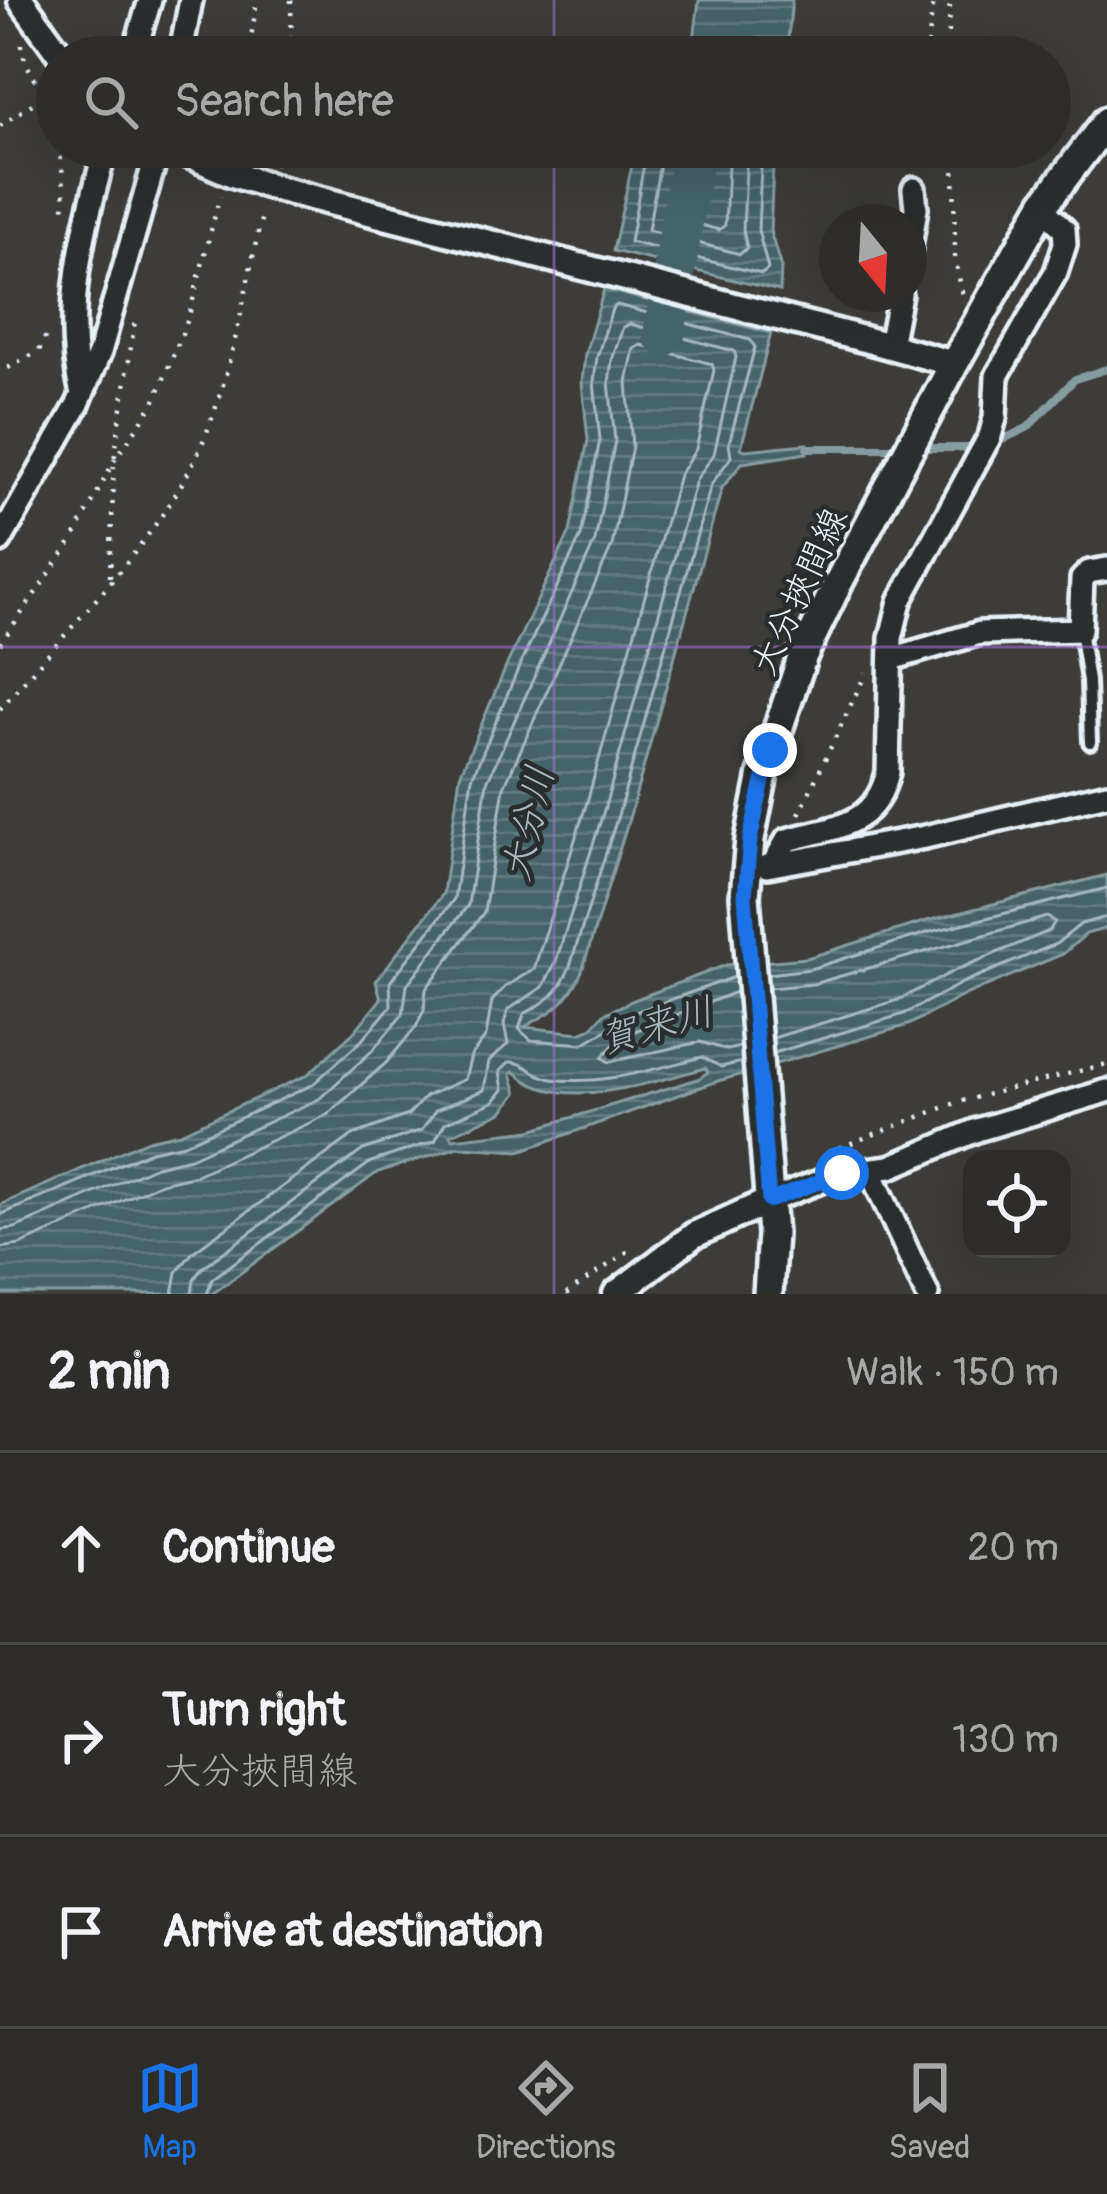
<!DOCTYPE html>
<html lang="en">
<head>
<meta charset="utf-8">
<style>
	:root { --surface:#2e2d2a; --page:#363532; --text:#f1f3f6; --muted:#a7a8a8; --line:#494947; --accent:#1a73e8 }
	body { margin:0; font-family:Pangolin,"Klee One",sans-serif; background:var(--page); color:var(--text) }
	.controls { position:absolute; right:36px; bottom:36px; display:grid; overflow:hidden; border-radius:24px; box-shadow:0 12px 48px #0002 }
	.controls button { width:108px; height:108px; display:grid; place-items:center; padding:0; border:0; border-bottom:3px solid var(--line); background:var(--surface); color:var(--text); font:60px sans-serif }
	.compass { position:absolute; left:819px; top:204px; width:108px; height:108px; border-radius:50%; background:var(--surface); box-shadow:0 12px 48px #0002; rotate:162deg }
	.stop { position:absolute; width:36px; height:36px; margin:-27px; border:9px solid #1a73e8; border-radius:50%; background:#fff }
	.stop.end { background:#1a73e8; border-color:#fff; box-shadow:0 3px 12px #0008 }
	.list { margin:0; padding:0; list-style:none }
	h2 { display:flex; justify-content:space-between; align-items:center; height:156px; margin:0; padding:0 48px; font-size:51px }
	h2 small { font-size:39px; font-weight:400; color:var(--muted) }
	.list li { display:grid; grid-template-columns:78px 1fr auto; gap:36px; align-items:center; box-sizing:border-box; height:192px; padding:0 48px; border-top:3px solid var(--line) }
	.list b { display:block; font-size:45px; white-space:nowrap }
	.list p { margin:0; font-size:39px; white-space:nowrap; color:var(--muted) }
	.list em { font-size:39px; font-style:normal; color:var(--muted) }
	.icon { flex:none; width:66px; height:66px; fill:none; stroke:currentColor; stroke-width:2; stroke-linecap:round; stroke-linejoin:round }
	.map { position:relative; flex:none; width:1107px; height:1294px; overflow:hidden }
	.search { position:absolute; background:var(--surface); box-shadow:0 12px 48px #0002; left:36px; right:36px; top:36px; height:132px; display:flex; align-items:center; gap:30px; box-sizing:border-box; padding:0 42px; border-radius:66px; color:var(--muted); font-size:45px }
	.sheet { height:732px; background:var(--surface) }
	nav { display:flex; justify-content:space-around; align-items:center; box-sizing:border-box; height:168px; border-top:3px solid var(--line); background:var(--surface); font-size:33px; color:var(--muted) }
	nav a { display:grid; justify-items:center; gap:6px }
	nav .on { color:var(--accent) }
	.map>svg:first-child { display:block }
	.water { fill:url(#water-rules); stroke:#869ca1; stroke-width:3; fill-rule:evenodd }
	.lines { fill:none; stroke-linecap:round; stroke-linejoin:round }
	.shore { stroke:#a7b8be; stroke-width:3 }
	.stream { stroke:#869ca1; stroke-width:8 }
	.river { stroke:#456367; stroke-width:42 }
	.service-casing { stroke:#e8f1f8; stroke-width:20 }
	.minor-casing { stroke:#e8f1f8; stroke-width:30 }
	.tertiary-casing { stroke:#e8f1f8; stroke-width:33 }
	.secondary-casing { stroke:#e8f1f8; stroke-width:36 }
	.path { stroke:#e8f1f8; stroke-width:4.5; stroke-dasharray:3 9; stroke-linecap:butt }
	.service { stroke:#2a2d2e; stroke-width:10 }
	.minor { stroke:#2a2d2e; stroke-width:21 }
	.tertiary { stroke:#2a2d2e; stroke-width:24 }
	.secondary { stroke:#2a2d2e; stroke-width:27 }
	.tertiary-bridge-casing { stroke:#e8f1f8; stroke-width:33; stroke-linecap:butt }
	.tertiary-bridge { stroke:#2a2d2e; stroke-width:24 }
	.route { stroke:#1a73e8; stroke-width:15 }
	.grid { fill:none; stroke:#a171d3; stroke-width:3; stroke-opacity:0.55 }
	.labels { text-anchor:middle; stroke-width:9; stroke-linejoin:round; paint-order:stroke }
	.street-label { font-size:36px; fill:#e8f1f8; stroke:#2a2d2e }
	.water-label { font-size:39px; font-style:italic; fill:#a7b8be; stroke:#2a2d2e }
</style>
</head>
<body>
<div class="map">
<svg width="1107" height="1294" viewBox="0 0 1107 1294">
	<defs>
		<pattern id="water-rules" width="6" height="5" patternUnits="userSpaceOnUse" patternTransform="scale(3)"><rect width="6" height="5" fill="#456367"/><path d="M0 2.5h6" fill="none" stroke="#607a7e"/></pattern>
	</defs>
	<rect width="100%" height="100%" fill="#3d3c38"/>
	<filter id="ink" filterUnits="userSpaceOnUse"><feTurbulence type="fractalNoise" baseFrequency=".00833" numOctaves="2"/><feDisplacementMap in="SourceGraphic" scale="24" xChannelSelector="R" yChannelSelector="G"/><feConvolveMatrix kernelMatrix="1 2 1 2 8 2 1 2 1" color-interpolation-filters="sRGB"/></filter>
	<g filter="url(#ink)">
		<path class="water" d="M699 0H792L786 57H692Z
			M636 147H774L770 231 781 268 780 291 613 251Z
			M604 289 771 333 741 448 745 450 807 444V453L742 463 722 488 630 815 582 971C569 1003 552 1012 524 1027L580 1033 590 1029 604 1014 634 1000 726 965 807 958 927 921 1107 875V928L1086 934 1063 954 967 994 908 1025 715 1082 520 1151 458 1147 378 1172 212 1294H0V1205L148 1140 180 1133 307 1075 354 1032 381 999 376 981 443 894 460 775 508 662 570 532 588 440 582 382 585 354ZM705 1068 708 1072 698 1079 531 1130 453 1139 450 1135 502 1112 517 1093 511 1074 514 1071C556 1115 653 1082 705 1068Z"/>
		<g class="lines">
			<path class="shore" d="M647 147 630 242 762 274 768 269 758 230 762 147
				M663 147 648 230 740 254 747 248 743 230 747 147
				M681 147 669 216 719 230 725 225 729 147
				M768 974 810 969 930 932 1107 888
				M769 988 813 984 1047 917 1055 922 1049 931 956 970 898 1000 773 1038
				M736 992 622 1036 602 1057 609 1062 700 1042 727 1050 740 1047
				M774 1053 904 1014 962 983 1056 944 1081 924 1107 917
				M0 1215 151 1151 184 1144 312 1085 362 1040 391 1006 390 982 454 899 472 778 519 667 581 536 600 440 594 382 597 357 612 309 617 305 750 340 755 347 729 443 731 457 711 485 619 812 570 966C560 993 548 1001 524 1014L519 1029 531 1040 583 1044 638 1011 735 977
				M0 1230 15 1228 156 1166 190 1158 319 1099 373 1050 403 1014 407 985 468 905 487 782 595 541 615 441 609 382 612 360 623 327 630 324 734 351 736 357 714 454 696 480 605 807 556 961 543 987 508 1010 504 1024 508 1044 489 1061 484 1090 436 1110 422 1130 363 1150 202 1268 194 1279 192 1294
				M0 1248 20 1245 161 1183 196 1175 327 1115 386 1063 416 1027 424 1010 426 989 484 912 504 787 612 546 632 446 627 382 634 349 641 345 712 364 714 370 696 449 679 475 587 802 534 969 505 987 492 1001 486 1036 471 1056 465 1079 426 1096 408 1115 353 1135 193 1252 177 1272 173 1294
				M207 1294 212 1279 371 1162 435 1141 445 1123 493 1102 503 1090 500 1071 509 1062C526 1061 534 1077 552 1079 602 1086 654 1069 702 1057L721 1067 742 1062"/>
			<path class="stream" d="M991 445 1027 428 1075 379 1107 369
				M807 448H899
				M920 448H977"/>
			<path class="river" d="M664 335 694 147"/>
			<defs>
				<path id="service" d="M1080 630 1088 681 1090 742"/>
				<path id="minor" d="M133 57 150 0
					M180 57 191 0
					M909 254 916 208 914 189
					M890 346 900 294
					M82 394C61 310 84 228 106 147
					M0 541 78 404 100 352 159 147
					M891 659 980 633 1080 630 1082 579 1089 572 1107 569
					M773 864 787 840C835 827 875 827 888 772L891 638 900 601 990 436 995 418 997 376 1056 272 1065 244 1064 229 1042 208
					M767 866 925 837 1107 794
					M870 1170 927 1294
					M769 1201 842 1173 890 1167 977 1130 1107 1091"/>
				<path id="tertiary" d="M21 0 62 57
					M875 342 954 364
					M616 1294 694 1235 769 1201"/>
				<path id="secondary" d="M768 1294 772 1234 745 896 750 839 763 774 803 655 837 585 954 364 1045 203 1107 121"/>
			</defs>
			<use href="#service" class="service-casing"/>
			<use href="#minor" class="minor-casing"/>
			<use href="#tertiary" class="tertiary-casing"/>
			<use href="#secondary" class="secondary-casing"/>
			<path class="path" d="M291 0 292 57
				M22 44C22 64 37 78 44 97 57 131 66 174 64 211
				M248 57 257 0
				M927 57 933 0
				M948 57 950 0
				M0 126 44 96
				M954 147 955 258 963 297
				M275 165 279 147
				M916 165 918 147
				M8 368 39 351 49 329
				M110 577 114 461 135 320
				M0 644 72 541 114 461 154 403 188 319 220 196
				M0 709C67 629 161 539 202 444 233 371 245 288 263 211
				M799 814 866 673
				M828 1152 958 1102 1107 1064
				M566 1294 630 1250"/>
			<use href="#service" class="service"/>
			<use href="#minor" class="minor"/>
			<use href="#tertiary" class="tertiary"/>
			<use href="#secondary" class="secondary"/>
			<defs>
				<path id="tertiary-bridge" d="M171 147 233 174 283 190 875 342"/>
			</defs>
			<use href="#tertiary-bridge" class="tertiary-bridge-casing"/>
			<use href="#tertiary-bridge" class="tertiary-bridge"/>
		</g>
	</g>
	<g class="lines" filter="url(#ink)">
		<path class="route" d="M770 750 750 839 745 896 769 1201 842 1173"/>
	</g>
	<path class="grid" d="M554 0V57M554 147V1294M0 647H1107"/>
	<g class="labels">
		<g class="street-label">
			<text transform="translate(798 591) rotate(-65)" y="13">大分挾間線</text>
		</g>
		<g class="water-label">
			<text transform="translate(527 823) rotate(-77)" y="14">大分川</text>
			<text transform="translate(656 1024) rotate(-15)" y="14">賀来川</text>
		</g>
	</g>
</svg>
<div class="controls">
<button><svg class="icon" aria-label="locate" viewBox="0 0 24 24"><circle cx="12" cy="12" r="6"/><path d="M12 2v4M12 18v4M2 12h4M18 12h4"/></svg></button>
</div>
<svg class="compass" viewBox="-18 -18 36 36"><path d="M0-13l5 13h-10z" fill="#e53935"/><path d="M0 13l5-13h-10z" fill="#a7a8a8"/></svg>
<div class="stop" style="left:842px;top:1173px"></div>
<div class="stop end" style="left:770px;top:750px"></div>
<div class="search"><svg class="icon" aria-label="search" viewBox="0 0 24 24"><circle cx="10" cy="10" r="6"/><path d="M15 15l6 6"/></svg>Search here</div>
</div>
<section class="sheet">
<h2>2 min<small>Walk · 150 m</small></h2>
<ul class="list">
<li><svg class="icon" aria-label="ahead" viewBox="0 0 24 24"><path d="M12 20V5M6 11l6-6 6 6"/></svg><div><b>Continue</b></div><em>20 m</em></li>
<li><svg class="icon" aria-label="right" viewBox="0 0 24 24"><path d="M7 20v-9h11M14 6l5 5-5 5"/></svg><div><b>Turn right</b><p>大分挾間線</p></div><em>130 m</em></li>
<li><svg class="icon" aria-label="arrive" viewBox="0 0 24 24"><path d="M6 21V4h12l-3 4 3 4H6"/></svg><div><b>Arrive at destination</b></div></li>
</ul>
</section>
<nav>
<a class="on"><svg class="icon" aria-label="map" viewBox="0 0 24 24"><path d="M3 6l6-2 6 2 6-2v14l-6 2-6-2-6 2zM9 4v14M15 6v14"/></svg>Map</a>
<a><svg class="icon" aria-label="directions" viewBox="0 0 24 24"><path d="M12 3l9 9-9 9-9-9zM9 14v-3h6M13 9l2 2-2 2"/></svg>Directions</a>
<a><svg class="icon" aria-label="saved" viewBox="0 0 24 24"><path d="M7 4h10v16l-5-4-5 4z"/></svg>Saved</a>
</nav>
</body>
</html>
